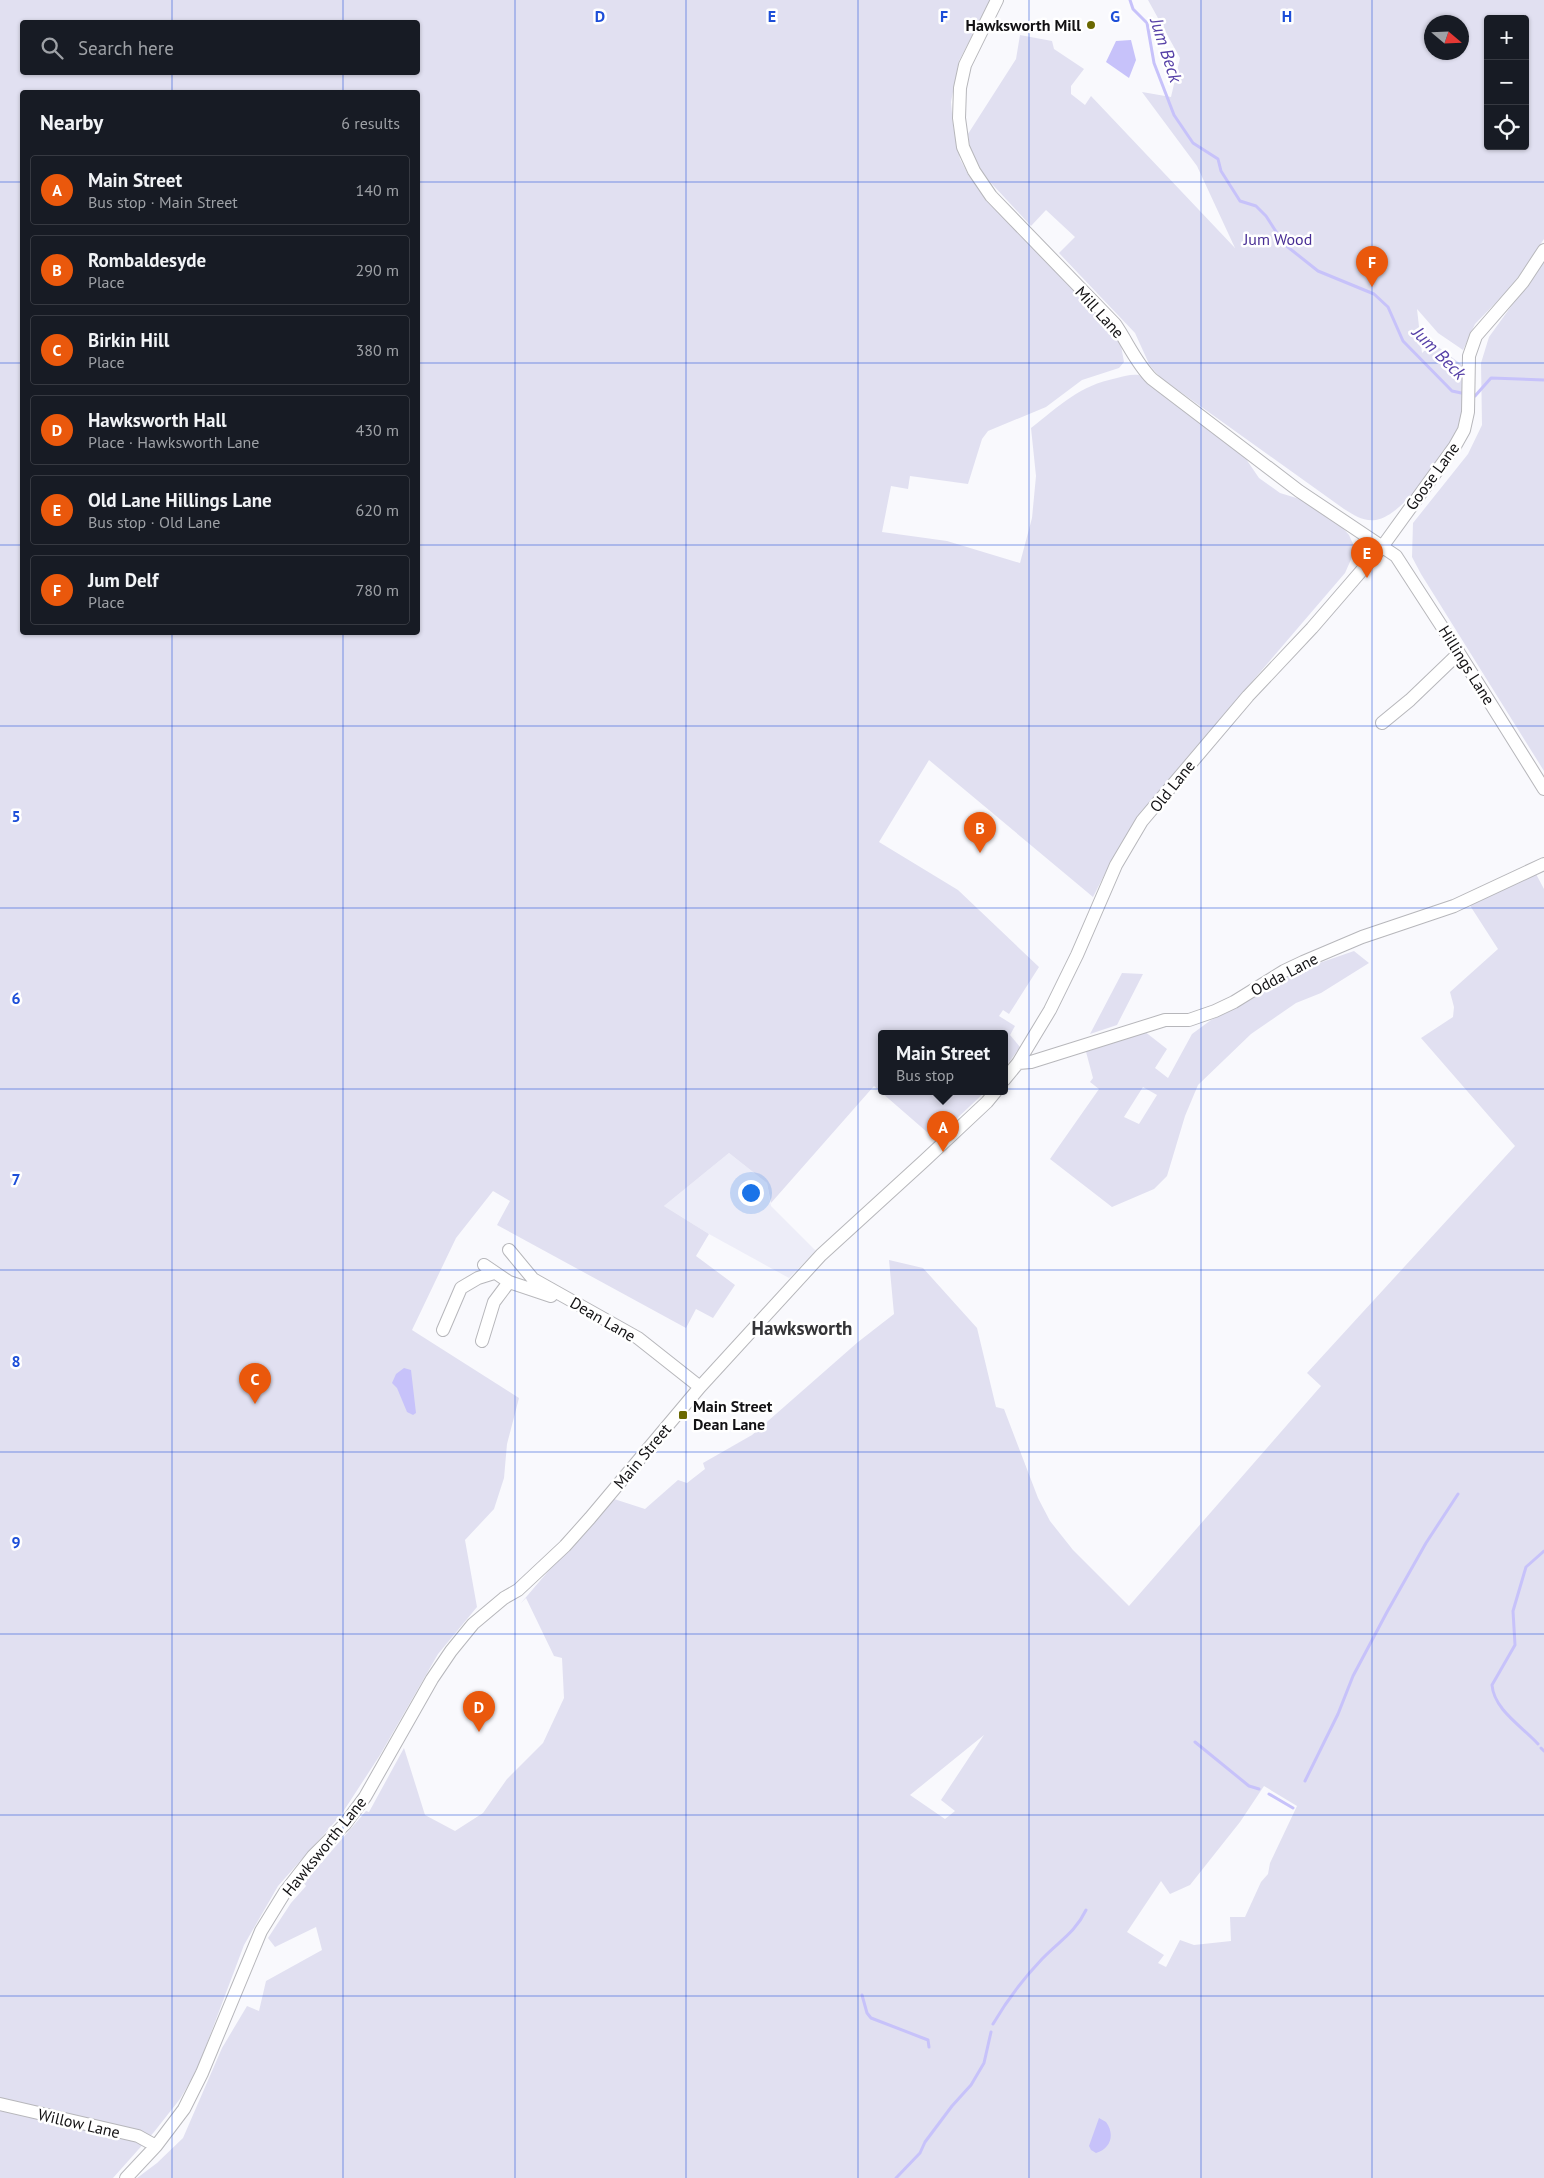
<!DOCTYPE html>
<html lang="en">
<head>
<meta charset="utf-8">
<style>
	:root { --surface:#171b24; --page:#242831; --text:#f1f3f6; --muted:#9ea1a6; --line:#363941; --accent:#ea580c }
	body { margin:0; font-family:"PT Sans",sans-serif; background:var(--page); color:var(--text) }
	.controls { position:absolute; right:15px; top:15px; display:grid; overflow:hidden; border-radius:5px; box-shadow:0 1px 4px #0004 }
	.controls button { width:45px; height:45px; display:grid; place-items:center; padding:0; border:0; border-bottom:1px solid var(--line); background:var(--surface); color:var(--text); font:25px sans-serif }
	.compass { position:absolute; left:1424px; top:15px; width:45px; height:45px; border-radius:50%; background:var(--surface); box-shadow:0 1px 4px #0004; rotate:109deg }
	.you { position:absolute; left:750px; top:1192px; width:18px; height:18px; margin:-12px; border:4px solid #fff; border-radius:50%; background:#1a73e8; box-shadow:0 0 0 8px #1a73e833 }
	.badge { display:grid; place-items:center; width:32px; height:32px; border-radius:50%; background:var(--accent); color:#fff; font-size:16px; font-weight:700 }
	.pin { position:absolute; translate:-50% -41px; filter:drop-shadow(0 1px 2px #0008) }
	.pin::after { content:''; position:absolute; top:26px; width:18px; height:15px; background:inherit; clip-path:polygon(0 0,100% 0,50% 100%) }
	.popup { position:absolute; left:878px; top:1030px; width:130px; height:65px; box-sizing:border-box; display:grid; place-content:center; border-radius:5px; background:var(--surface); filter:drop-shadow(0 1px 4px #0005); font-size:16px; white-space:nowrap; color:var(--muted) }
	.popup b { font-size:19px; color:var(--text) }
	.popup::after { content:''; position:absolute; left:50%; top:100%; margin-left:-10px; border:10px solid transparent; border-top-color:var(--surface) }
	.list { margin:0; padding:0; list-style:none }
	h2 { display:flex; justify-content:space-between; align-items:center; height:65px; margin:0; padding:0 20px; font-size:21px }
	h2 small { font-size:16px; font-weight:400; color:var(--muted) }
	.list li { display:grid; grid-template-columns:32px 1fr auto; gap:15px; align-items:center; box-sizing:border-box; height:70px; margin:0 10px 10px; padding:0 10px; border:1px solid var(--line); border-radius:5px }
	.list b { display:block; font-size:19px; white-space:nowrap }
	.list p { margin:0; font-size:16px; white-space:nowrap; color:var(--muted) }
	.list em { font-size:16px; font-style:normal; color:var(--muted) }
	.icon { flex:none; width:28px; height:28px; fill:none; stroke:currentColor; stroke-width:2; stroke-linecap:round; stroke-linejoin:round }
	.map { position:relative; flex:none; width:1544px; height:2178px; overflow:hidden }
	.search { position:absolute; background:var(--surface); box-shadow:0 1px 4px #0004; left:20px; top:20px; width:400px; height:55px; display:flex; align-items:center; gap:12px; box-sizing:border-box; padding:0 18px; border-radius:5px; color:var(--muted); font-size:19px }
	.panel { position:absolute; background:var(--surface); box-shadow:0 1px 4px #0004; left:20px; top:90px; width:400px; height:545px; border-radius:5px }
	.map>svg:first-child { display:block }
	.built { fill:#ededf8 }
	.green { fill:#e1e0f1; fill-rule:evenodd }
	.water { fill:#c7c2fa }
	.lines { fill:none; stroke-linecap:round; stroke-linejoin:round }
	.stream { stroke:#c7c2fa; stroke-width:3 }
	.minor-casing { stroke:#b7b7bb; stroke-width:14 }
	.minor { stroke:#fff; stroke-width:12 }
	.grid { fill:none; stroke:#1d4ed8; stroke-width:1; stroke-opacity:0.55 }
	.poi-dot { fill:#6a6801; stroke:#fff; stroke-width:2 }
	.labels { text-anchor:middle; stroke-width:5; stroke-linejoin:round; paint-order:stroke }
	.poi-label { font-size:16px; font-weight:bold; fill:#131214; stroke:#fff; text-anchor:end }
	.park-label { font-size:16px; fill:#472d94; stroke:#fff }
	.street-label { font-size:16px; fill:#131214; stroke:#fff }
	.water-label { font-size:18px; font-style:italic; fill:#5640a7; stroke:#fff }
	.quarter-label { font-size:19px; font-weight:bold; fill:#353538; stroke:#fff }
	.grid-label { font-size:16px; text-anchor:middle; font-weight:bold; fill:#1d4ed8; stroke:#fff; stroke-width:5; stroke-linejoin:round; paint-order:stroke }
</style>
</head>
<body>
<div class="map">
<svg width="1544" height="2178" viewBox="0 0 1544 2178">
	<rect width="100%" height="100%" fill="#f9f9fd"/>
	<path class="built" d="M729 1153 767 1183 771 1206 816 1251 789 1278 709 1234 664 1206Z"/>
	<path class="green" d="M0 0H990L959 61 951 102 953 125 960 159 969 176 993 205 1112 328 1120 340 1124 362 1119 368 1082 380 1046 407 988 431 982 439 968 484 910 476 908 489 891 486 882 532 947 541 1020 563 1032 518 1036 476 1031 428C1061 405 1078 386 1117 378 1125 376 1131 374 1139 375L1244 456 1259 478 1280 493 1303 500 1341 526 1349 535 1354 546 1353 555 1345 573 1178 768 1146 808 1115 854 1093 897 929 760 879 842 958 890 1039 967 1009 1014 1003 1010 999 1016 1015 1026 1010 1035 1020 1047 1004 1069V1033H882V1091H986L935 1139 874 1086 771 1203 767 1183 729 1153 664 1206 709 1234 696 1256 735 1285 713 1318 696 1309 686 1328 497 1225 510 1201 493 1191 456 1238 412 1330 519 1398 507 1444 504 1478 494 1509 465 1540 477 1607 438 1654 380 1755 341 1815 278 1886 244 1945 197 2070 180 2099 154 2132 113 2178H0ZM22 22H418V72H22ZM22 92H418V632H22Z
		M1148 0H1544V239L1513 285 1475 324 1463 350 1438 333 1417 309 1422 353 1433 343 1462 365C1464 385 1468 410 1460 429 1457 436 1449 444 1444 450 1430 471 1402 515 1376 520 1364 522 1354 515 1344 509L1161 378 1150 366 1135 333 1059 253 1075 237 1046 210 1031 226 979 170 970 149 968 134 1016 59 1020 35 1052 41 1054 49 1084 69 1071 86V94L1085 105 1091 96 1235 248 1197 166 1142 92 1171 97 1180 58ZM1488 19H1525V146H1488ZM1432 22H1462V52H1432Z
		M1544 261V771L1421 574 1412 557 1413 523 1468 454 1482 425 1481 363 1489 337Z
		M1536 874 1544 889V2178H137L157 2163 183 2138 222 2048 247 2006 259 2011 266 1981 322 1950 316 1927 275 1947 268 1938 291 1903 306 1886 304 1883 366 1811 369 1812 404 1748 425 1815 455 1831 483 1813 507 1779 543 1743 564 1698 562 1658 554 1656 526 1598 521 1603 611 1498 645 1509 678 1480 687 1483 705 1469 703 1463 752 1435 858 1342 894 1314 889 1260 923 1268 977 1328 996 1407 1004 1409 1038 1498 1050 1521 1073 1550 1129 1606 1321 1386 1307 1373 1515 1146 1421 1038 1453 1017 1454 1007 1450 992 1498 949 1469 904ZM984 1735 941 1800 955 1811 945 1819 910 1795ZM1264 1786 1297 1806 1270 1863 1268 1874 1261 1882 1245 1917H1230L1231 1941 1194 1945 1180 1940 1166 1967 1158 1963 1164 1955 1127 1932 1161 1881 1170 1894 1190 1885 1240 1822Z
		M1354 951 1369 963 1321 993 1296 1003 1251 1034 1198 1085 1185 1116 1167 1176 1154 1189 1112 1207 1050 1159 1099 1089 1090 1082 1093 1078 1085 1048 1144 1031 1167 1049 1155 1068 1168 1078 1192 1034 1211 1020 1234 1009 1266 985 1302 969ZM1143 1087 1157 1095 1139 1124 1124 1117Z
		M1122 973 1143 974 1117 1025 1090 1034Z"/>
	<path class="water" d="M1131 40 1136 60 1129 78 1106 62 1116 41Z
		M404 1368 411 1370 416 1413 413 1415 407 1412 397 1388 392 1383 396 1374Z
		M1099 2118 1106 2122C1115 2134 1111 2149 1096 2153L1091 2150 1089 2146Z"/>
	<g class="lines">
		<path class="stream" d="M1130 0 1133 9 1147 23 1154 63 1174 115 1193 143 1218 159 1221 171 1240 201 1256 206 1266 216 1284 244 1318 271 1374 294 1388 307 1403 341 1452 391 1466 394
			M1472 395 1475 396 1491 378 1544 380
			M1195 1742 1249 1786 1259 1789
			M1538 1744C1523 1727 1494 1710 1492 1685L1515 1645 1513 1611 1526 1567 1544 1551
			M1541 1748 1544 1751
			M1305 1781 1338 1714 1353 1676 1387 1612 1426 1543 1458 1494
			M1269 1794 1293 1808
			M862 1995 867 2013 871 2018 928 2040 929 2047
			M993 2024C1007 2000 1023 1979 1042 1959 1059 1941 1075 1933 1086 1910
			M896 2178 920 2153 925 2142 952 2106 971 2085 984 2063 991 2032"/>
		<defs>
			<path id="minor" d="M997 0 965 65 960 88 959 118 963 147 974 171 991 196 1115 324C1128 343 1136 363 1152 379L1299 491 1396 556 1459 653 1544 789
				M1382 723 1410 700 1459 653
				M1018 1063 1031 1062 1165 1020H1189L1215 1011 1234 1002 1284 971 1303 962 1362 937 1454 906 1544 864
				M1004 1080 1018 1063 1050 1010 1077 955 1116 865 1142 821 1248 696 1312 628 1382 547 1455 446 1464 430 1468 412 1469 356 1476 336 1523 282 1544 250
				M509 1250 533 1279 638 1338 700 1387
				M484 1265 509 1282 551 1296
				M443 1330 461 1288 478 1278 494 1273
				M482 1341 494 1302 509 1282
				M0 2104 138 2136 156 2146
				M126 2178 156 2146 184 2109 202 2073 261 1931 285 1892 313 1856 345 1824 365 1797 432 1679 451 1651 473 1624 504 1598 518 1590 565 1546 590 1518 700 1387 821 1255 924 1161 987 1102 996 1091"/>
		</defs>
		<use href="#minor" class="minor-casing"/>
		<use href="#minor" class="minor"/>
	</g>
	<path class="grid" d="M172 0V22M343 0V22M515 0V2178M686 0V2178M858 0V2178M1029 0V2178M1201 0V2178M1372 0V2178M172 72V92M343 72V92M0 182H22M418 182H1544M0 363H22M418 363H1544M0 545H22M418 545H1544M172 632V2178M343 632V2178M0 726H1544M0 908H1544M0 1089H1544M0 1270H1544M0 1452H1544M0 1634H1544M0 1815H1544M0 1996H1544"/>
	<g class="poi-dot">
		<circle cx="1091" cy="25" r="5"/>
		<rect x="678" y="1410" width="10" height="10" rx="2.5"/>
	</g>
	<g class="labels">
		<g class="poi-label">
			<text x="1081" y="31">Hawksworth Mill</text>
			<text x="693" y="1412" text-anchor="start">Main Street<tspan x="693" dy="18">Dean Lane</tspan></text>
		</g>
		<g class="park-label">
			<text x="1278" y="245">Jum Wood</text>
		</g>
		<g class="street-label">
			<text transform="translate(1100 312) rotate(48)" y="6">Mill Lane</text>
			<text transform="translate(1432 476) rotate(-54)" y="6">Goose Lane</text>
			<text transform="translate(1467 665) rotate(58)" y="6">Hillings Lane</text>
			<text transform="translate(1172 786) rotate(-51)" y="6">Old Lane</text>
			<text transform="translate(1284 974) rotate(-28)" y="6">Odda Lane</text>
			<text transform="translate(603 1319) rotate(30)" y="6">Dean Lane</text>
			<text transform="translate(642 1456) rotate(-50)" y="6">Main Street</text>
			<text transform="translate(324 1846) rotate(-51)" y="6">Hawksworth Lane</text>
			<text transform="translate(79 2123) rotate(13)" y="6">Willow Lane</text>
		</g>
		<g class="water-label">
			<text transform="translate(1166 50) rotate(72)" y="6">Jum Beck</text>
			<text transform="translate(1439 353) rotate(45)" y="6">Jum Beck</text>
		</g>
		<g class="quarter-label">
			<text x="802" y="1335">Hawksworth</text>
		</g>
	</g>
	<g class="grid-label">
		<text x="600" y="22">D</text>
		<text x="772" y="22">E</text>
		<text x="944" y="22">F</text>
		<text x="1115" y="22">G</text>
		<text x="1287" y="22">H</text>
		<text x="16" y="822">5</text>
		<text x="16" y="1004">6</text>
		<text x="16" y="1185">7</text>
		<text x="16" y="1367">8</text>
		<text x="16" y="1548">9</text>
	</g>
</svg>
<div class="controls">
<button>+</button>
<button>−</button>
<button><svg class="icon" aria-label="locate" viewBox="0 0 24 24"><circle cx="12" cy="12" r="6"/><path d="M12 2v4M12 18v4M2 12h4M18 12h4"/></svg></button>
</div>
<svg class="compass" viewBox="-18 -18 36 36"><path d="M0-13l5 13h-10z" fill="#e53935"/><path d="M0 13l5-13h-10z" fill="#9ea1a6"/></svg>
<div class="you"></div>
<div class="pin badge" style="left:943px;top:1152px">A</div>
<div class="popup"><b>Main Street</b>Bus stop</div>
<div class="pin badge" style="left:980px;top:853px">B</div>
<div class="pin badge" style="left:255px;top:1404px">C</div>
<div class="pin badge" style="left:479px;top:1732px">D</div>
<div class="pin badge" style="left:1367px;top:578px">E</div>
<div class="pin badge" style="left:1372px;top:287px">F</div>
<div class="search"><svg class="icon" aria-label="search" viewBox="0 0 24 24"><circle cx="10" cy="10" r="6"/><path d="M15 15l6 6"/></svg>Search here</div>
<section class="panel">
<h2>Nearby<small>6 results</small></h2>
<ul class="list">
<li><span class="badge">A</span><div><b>Main Street</b><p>Bus stop · Main Street</p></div><em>140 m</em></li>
<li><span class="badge">B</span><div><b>Rombaldesyde</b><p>Place</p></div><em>290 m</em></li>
<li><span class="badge">C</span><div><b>Birkin Hill</b><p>Place</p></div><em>380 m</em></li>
<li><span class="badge">D</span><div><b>Hawksworth Hall</b><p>Place · Hawksworth Lane</p></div><em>430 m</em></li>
<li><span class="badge">E</span><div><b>Old Lane Hillings Lane</b><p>Bus stop · Old Lane</p></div><em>620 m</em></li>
<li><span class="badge">F</span><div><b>Jum Delf</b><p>Place</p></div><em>780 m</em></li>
</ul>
</section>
</div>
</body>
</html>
